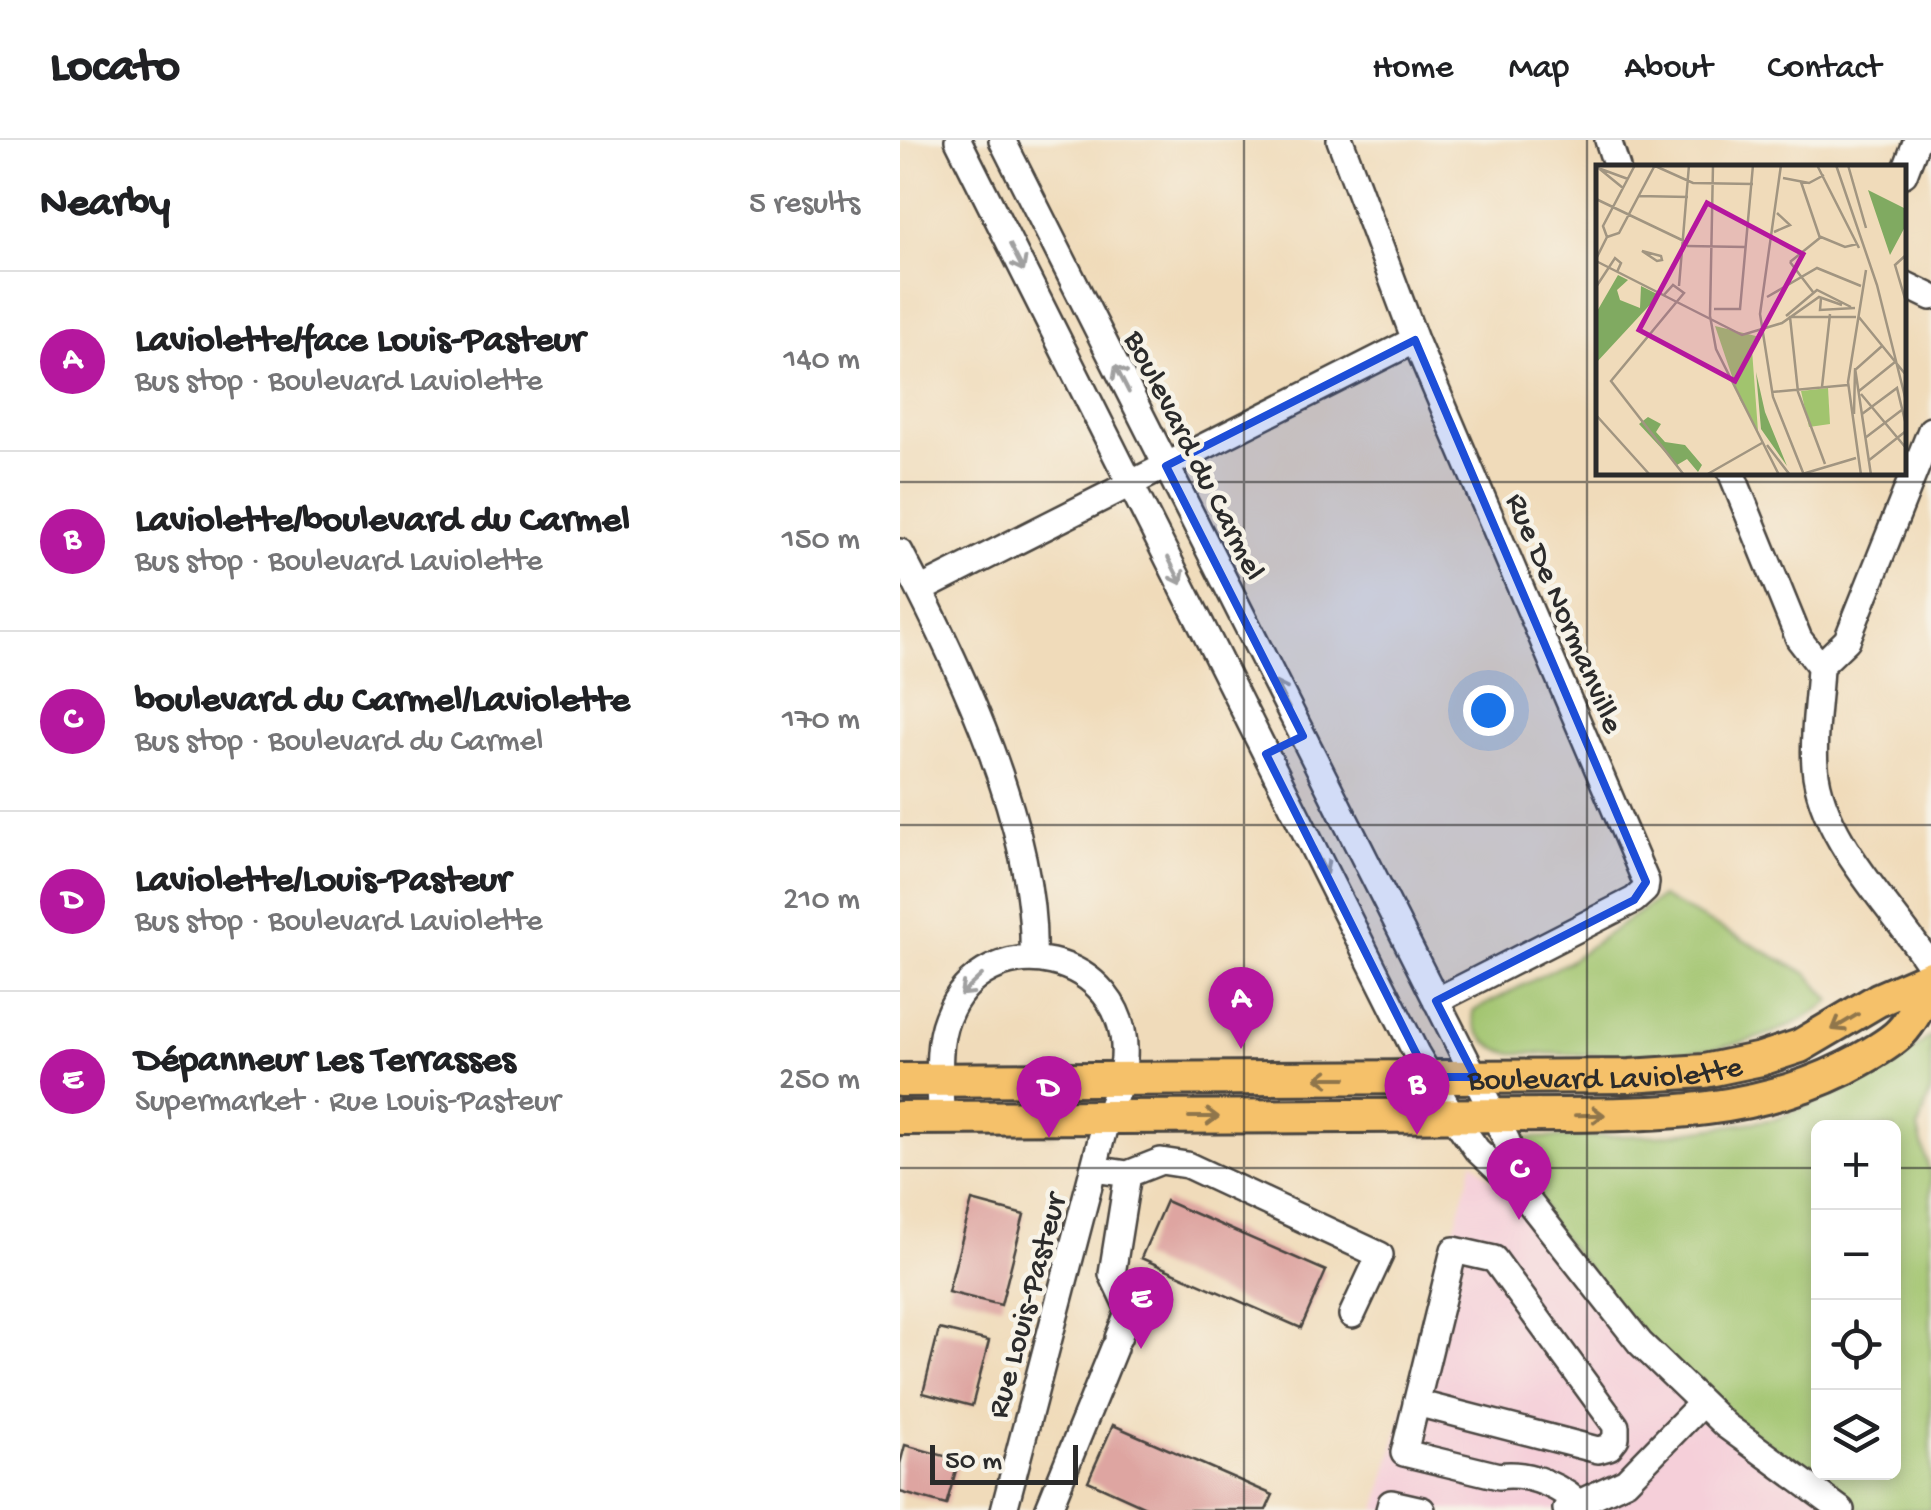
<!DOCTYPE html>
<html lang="en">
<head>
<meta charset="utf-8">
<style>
	:root { --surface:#fff; --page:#f2f2f2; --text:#202124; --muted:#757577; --line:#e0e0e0; --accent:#b5179e }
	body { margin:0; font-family:"Gochi Hand",sans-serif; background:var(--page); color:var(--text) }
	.controls { position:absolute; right:30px; bottom:30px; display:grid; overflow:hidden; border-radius:15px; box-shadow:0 5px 15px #0003 }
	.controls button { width:90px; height:90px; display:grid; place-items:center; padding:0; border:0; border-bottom:2px solid var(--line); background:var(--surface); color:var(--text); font:50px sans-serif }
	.scale { position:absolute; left:30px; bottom:25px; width:148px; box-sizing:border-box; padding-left:10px; border:5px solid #2b2b2b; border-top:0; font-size:28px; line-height:35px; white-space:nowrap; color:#2b2b2b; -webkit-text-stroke:8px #f7f3e8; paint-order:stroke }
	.you { position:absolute; left:588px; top:570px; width:35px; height:35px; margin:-25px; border:8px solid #fff; border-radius:50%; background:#1a73e8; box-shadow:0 0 0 15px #1a73e833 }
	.badge { display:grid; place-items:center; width:65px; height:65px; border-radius:50%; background:var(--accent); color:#fff; font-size:32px; font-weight:700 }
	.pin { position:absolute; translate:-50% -82px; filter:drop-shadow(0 2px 5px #0008) }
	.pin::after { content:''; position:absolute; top:52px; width:35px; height:30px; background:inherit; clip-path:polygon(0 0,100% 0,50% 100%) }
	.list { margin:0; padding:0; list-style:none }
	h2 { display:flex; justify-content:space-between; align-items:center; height:130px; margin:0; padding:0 40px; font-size:42px }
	h2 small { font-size:32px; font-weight:400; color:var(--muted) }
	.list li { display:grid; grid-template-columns:65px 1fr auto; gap:30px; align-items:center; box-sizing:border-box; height:180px; padding:0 40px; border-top:2px solid var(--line) }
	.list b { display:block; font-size:38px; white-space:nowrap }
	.list p { margin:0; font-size:32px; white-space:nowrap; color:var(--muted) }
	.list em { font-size:32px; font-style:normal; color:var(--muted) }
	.icon { flex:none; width:55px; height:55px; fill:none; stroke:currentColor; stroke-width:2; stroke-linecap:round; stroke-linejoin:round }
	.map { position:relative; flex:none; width:1031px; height:1370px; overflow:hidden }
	header { display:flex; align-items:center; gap:60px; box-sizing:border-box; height:140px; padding:0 50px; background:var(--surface); border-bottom:2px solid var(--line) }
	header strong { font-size:48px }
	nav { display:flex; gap:55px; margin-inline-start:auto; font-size:35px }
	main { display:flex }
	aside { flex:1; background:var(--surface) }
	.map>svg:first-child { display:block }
	.built { fill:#f5cfd9 }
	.grass { fill:#a1c46e; stroke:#66784c; stroke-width:2.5; fill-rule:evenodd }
	.building { fill:#dea5a1 }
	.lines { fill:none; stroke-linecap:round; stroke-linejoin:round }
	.minor-casing { stroke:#494540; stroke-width:30 }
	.major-casing { stroke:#494540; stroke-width:38 }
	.minor { stroke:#fff; stroke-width:25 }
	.major { stroke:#f5c16b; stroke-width:32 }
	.oneway { stroke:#a0a0a0 }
	.oneway2 { stroke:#90764b }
	.marked { fill:#1d4ed8; fill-opacity:0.2; stroke:#1d4ed8; stroke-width:8; stroke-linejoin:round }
	.grid { fill:none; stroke:#2b2b2b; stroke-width:2.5; stroke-opacity:0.55 }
	.labels { text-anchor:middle; stroke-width:9; stroke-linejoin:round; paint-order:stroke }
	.street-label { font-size:32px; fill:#2b2b2b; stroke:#f7f3e8 }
	.inset-road { fill:none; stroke:#a19581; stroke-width:2.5 }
	.view { fill:#b5179e; fill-opacity:0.15; stroke:#b5179e; stroke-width:5 }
	.inset-edge { fill:none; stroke:#2b2b2b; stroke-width:5 }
</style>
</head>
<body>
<header>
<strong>Locato</strong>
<nav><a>Home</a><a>Map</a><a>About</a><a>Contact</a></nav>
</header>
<main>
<aside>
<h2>Nearby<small>5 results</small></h2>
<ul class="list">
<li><span class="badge">A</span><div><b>Laviolette/face Louis-Pasteur</b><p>Bus stop · Boulevard Laviolette</p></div><em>140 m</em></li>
<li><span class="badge">B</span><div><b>Laviolette/boulevard du Carmel</b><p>Bus stop · Boulevard Laviolette</p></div><em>150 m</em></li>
<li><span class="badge">C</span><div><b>boulevard du Carmel/Laviolette</b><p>Bus stop · Boulevard du Carmel</p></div><em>170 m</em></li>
<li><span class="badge">D</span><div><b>Laviolette/Louis-Pasteur</b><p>Bus stop · Boulevard Laviolette</p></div><em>210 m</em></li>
<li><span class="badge">E</span><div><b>Dépanneur Les Terrasses</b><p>Supermarket · Rue Louis-Pasteur</p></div><em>250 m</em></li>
</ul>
</aside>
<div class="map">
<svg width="1031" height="1370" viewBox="0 0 1031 1370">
	<rect width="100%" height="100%" fill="#f7f3e8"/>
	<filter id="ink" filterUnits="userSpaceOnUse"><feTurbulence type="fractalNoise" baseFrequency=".01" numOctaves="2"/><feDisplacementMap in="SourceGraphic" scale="20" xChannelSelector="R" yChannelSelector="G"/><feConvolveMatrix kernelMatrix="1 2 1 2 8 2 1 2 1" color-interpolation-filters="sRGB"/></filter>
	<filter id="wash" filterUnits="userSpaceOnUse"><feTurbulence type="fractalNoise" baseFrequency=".0048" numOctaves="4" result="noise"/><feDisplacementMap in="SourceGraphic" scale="40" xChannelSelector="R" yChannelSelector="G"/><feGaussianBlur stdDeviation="2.25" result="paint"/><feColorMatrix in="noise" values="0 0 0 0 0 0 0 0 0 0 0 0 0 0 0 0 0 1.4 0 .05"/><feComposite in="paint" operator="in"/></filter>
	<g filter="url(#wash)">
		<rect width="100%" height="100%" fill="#f0dbba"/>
		<path class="built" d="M573 1021 638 1086 939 1370H476Z"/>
		<path class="grass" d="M761 757 908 834 931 861C840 930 717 913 610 913 590 908 572 893 573 871L668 822Z
			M1031 896V950L1018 989 1031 1037V1370H961L823 1272 753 1206 650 1084 619 998 763 995 876 979 979 935ZM918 988H994V1332H918Z"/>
		<g id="blocks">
			<path class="building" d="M72 1061 124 1075 101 1165 48 1152Z
				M266 1061 426 1131 401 1188 241 1118Z
				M39 1189 89 1201 72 1266 23 1253Z
				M213 1285 373 1355 366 1370H252L188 1341Z
				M5 1305 59 1320 46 1365 0 1352V1324Z"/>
		</g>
	</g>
	<g filter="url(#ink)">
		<use href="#blocks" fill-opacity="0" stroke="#494540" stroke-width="2.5"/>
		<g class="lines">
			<defs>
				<path id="minor" d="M58 0 516 913 553 976 577 1010 617 1047 740 1203 825 1285 941 1370
					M102 0 575 937 607 1001 617 1047
					M440 0 515 200 746 742 745 750 734 760 536 861
					M708 0 717 28
					M1004 34 1017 0
					M1004 144 1031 157
					M831 332 899 499 920 526C919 559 912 594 915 627 921 700 993 767 1031 827
					M0 412C59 525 138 689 133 819
					M20 450 515 200
					M920 526 947 500 1031 290
					M41 977C41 945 35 908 47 878 85 780 230 813 224 918 223 939 214 957 207 977L104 1370
					M193 1029 228 1034 261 1021 287 1025 480 1115 452 1175
					M218 1198 229 1170 212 1134 228 1034
					M516 1263 698 1310 709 1307 716 1298V1286L594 1119 554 1110 504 1313 599 1336C628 1331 666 1348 685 1370
					M666 1369 726 1341 801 1264
					M148 1370 214 1208
					M489 1370 491 1363 522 1370"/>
				<g id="major">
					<path id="s1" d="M0 940 730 936 804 931 861 919 900 906 978 860 1031 837"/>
					<path d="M0 978 664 975C762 974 855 973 945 928 962 919 982 909 997 896 1012 883 1021 860 1031 843"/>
				</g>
			</defs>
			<use href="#minor" class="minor-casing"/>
			<use href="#major" class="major-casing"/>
			<use href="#minor" class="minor"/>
			<use href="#major" class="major"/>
		</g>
		<defs><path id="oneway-shaft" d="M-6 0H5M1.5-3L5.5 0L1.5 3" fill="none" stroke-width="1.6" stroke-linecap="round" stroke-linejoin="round" transform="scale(2.5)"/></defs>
		<g class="oneway">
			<use href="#oneway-shaft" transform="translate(117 118) rotate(63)"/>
			<use href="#oneway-shaft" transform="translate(222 239) rotate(-117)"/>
			<use href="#oneway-shaft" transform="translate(275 431) rotate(63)"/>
			<use href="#oneway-shaft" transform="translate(382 555) rotate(-117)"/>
			<use href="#oneway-shaft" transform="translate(420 721) rotate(63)"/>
			<use href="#oneway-shaft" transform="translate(71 845) rotate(137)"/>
		</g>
		<g class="oneway2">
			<use href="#oneway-shaft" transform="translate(945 882) rotate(149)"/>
			<use href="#oneway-shaft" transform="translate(431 938) rotate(180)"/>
			<use href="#oneway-shaft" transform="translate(690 975) rotate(-1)"/>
			<use href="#oneway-shaft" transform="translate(304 977)"/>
		</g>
	</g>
	<path class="marked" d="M515 200 746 742 734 760 536 861 575 937H529L516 913 366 614 403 596 266 326Z"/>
	<path class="grid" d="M344 0V1370M687 0V1370M0 342H1031M0 685H1031M0 1028H918M994 1028H1031"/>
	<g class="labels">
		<g class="street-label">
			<text transform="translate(297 314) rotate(63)" y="11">Boulevard du Carmel</text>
			<text transform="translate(667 472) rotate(67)" y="11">Rue De Normanville</text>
			<text dy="11" stroke="none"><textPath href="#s1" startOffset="705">Boulevard Laviolette</textPath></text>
			<text transform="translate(124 1165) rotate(-75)" y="11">Rue Louis-Pasteur</text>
		</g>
	</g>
	<g transform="translate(696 25)">
		<rect width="310" height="310" fill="#f0dbba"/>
		<path d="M119 161 164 172 156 185 162 266 144 235Z" fill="#a1c46e"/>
		<path d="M272 25 310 44V60L294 90ZM22 110 32 115 21 125 24 135 44 143 45 121 63 130 0 198V148ZM160 207 169 247 191 301 165 264ZM52 252 65 259 60 267 69 277 89 280 106 300 102 307 91 294 81 300 43 259Z" fill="#80aa61"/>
		<path d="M232 223 234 259 213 262 205 226Z" fill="#a1c46e"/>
		<path class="inset-road" d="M57 0 97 18 157 19M117 0 114 151 120 184 183 310M185 0 164 149 177 232 208 310M221 0 263 83M240 0 281 120 310 236M252 0 270 63M0 1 27 23M2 3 32 14M187 13 213 18 228 10M205 17 224 73M42 31 92 32M0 34 90 77M178 67 194 60 181 48M11 72 23 68 59 0M91 81 149 82M46 86 65 91 66 95 61 96ZM310 90 299 100 310 137M0 94 11 72 7 61 39 0M0 96 146 170 186 158 223 132 246 140M194 97 225 72 249 82 261 79M194 97 217 127M83 121 93 0M0 122 19 93 25 98 21 107M67 131 77 120 88 128 15 216 88 310M171 132 221 103 265 121M225 133 224 145 259 143M118 144H144L157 0M190 151 221 125 255 142M262 151 310 210M259 203 275 310M226 222 234 149M263 226 299 197M176 227 252 220M265 229 310 283M258 249 259 205 286 181M266 249 301 223 310 260M0 250 54 310M269 273 307 244M171 280 194 310M272 296 310 266M229 299 202 227 194 152H260M110 310 166 278M203 310 260 293M265 310 252 217 270 105"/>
		<path class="view" d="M111 38 207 89 139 216 43 165Z"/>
		<rect width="310" height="310" class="inset-edge"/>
	</g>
</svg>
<div class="controls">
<button>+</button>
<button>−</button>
<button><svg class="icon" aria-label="locate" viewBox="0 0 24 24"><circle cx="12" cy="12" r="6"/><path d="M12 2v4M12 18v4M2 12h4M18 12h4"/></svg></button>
<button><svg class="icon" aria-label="layers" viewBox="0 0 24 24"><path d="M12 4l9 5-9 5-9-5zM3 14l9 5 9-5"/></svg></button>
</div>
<div class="scale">50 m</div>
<div class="you"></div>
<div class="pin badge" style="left:341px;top:909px">A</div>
<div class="pin badge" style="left:517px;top:995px">B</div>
<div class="pin badge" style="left:619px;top:1080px">C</div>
<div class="pin badge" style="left:149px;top:998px">D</div>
<div class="pin badge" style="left:241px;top:1209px">E</div>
</div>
</main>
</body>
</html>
